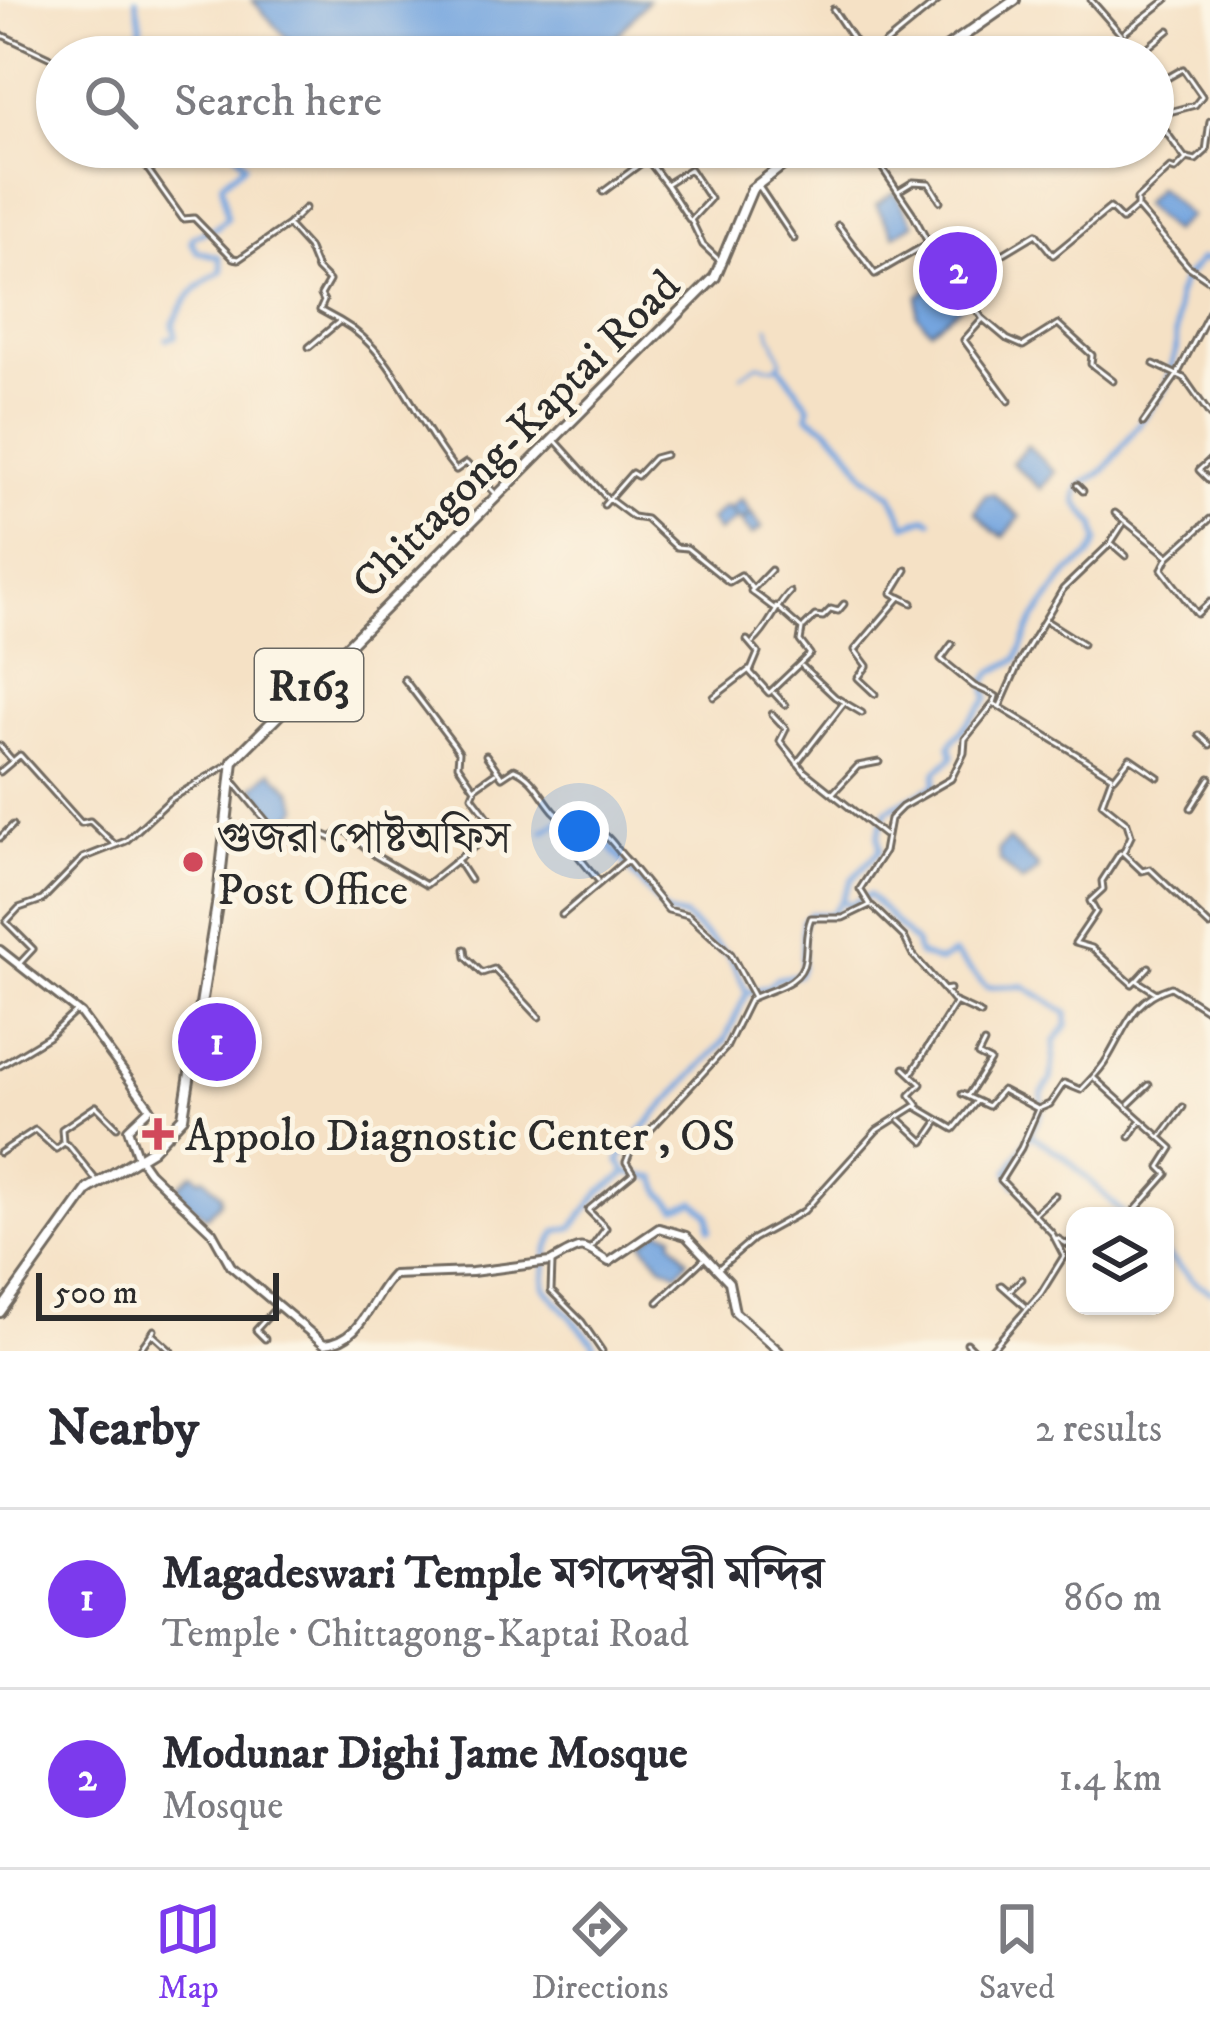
<!DOCTYPE html>
<html lang="en">
<head>
<meta charset="utf-8">
<style>
	:root { --surface:#fff; --page:#f7f7f7; --text:#2b2b33; --muted:#7c7c81; --line:#e1e1e2; --accent:#7c3aed }
	body { margin:0; font-family:"IM FELL DW Pica","Noto Serif Bengali",serif; background:var(--page); color:var(--text) }
	.controls { position:absolute; right:36px; bottom:36px; display:grid; overflow:hidden; border-radius:24px; box-shadow:0 3px 9px #0004 }
	.controls button { width:108px; height:108px; display:grid; place-items:center; padding:0; border:0; border-bottom:3px solid var(--line); background:var(--surface); color:var(--text); font:60px sans-serif }
	.scale { position:absolute; left:36px; bottom:30px; width:243px; box-sizing:border-box; padding-left:12px; border:6px solid #2b2b2b; border-top:0; font-size:33px; line-height:42px; white-space:nowrap; color:#2b2b2b; -webkit-text-stroke:9px #fcf5e5; paint-order:stroke }
	.you { position:absolute; left:579px; top:831px; width:42px; height:42px; margin:-30px; border:9px solid #fff; border-radius:50%; background:#1a73e8; box-shadow:0 0 0 18px #1a73e833 }
	.badge { display:grid; place-items:center; width:78px; height:78px; border-radius:50%; background:var(--accent); color:#fff; font-size:39px; font-weight:700 }
	.pin { position:absolute; translate:-50% -50%; border:6px solid #fff; box-shadow:0 3px 12px #0006 }
	.list { margin:0; padding:0; list-style:none }
	h2 { display:flex; justify-content:space-between; align-items:center; height:156px; margin:0; padding:0 48px; font-size:51px }
	h2 small { font-size:39px; font-weight:400; color:var(--muted) }
	.list li { display:grid; grid-template-columns:78px 1fr auto; gap:36px; align-items:center; box-sizing:border-box; height:180px; padding:0 48px; border-top:3px solid var(--line) }
	.list b { display:block; font-size:45px; white-space:nowrap }
	.list p { margin:0; font-size:39px; white-space:nowrap; color:var(--muted) }
	.list em { font-size:39px; font-style:normal; color:var(--muted) }
	.icon { flex:none; width:66px; height:66px; fill:none; stroke:currentColor; stroke-width:2; stroke-linecap:round; stroke-linejoin:round }
	.map { position:relative; flex:none; width:1210px; height:1351px; overflow:hidden }
	.search { position:absolute; background:var(--surface); box-shadow:0 3px 9px #0004; left:36px; right:36px; top:36px; height:132px; display:flex; align-items:center; gap:30px; box-sizing:border-box; padding:0 42px; border-radius:66px; color:var(--muted); font-size:45px }
	.sheet { height:516px; background:var(--surface) }
	nav { display:flex; justify-content:space-around; align-items:center; box-sizing:border-box; height:168px; border-top:3px solid var(--line); background:var(--surface); font-size:33px; color:var(--muted) }
	nav a { display:grid; justify-items:center; gap:6px }
	nav .on { color:var(--accent) }
	.map>svg:first-child { display:block }
	.water { fill:#74a5df; stroke:#506885; stroke-width:3 }
	.lines { fill:none; stroke-linecap:round; stroke-linejoin:round }
	.stream { stroke:#74a5df; stroke-width:3 }
	.canal { stroke:#74a5df; stroke-width:6 }
	.minor-casing { stroke:#726b61; stroke-width:9 }
	.secondary-casing { stroke:#726b61; stroke-width:12 }
	.primary-casing { stroke:#726b61; stroke-width:14 }
	.minor { stroke:#fff; stroke-width:3 }
	.secondary { stroke:#fff; stroke-width:6 }
	.primary { stroke:#fff; stroke-width:8 }
	.poi-dot { fill:#d1495b; stroke:#fcf5e5; stroke-width:4.5 }
	.labels { text-anchor:middle; stroke-width:10; stroke-linejoin:round; paint-order:stroke }
	.shield { fill:#fcf5e5; stroke:#6a6863; stroke-width:3 }
	.shield-label { font-size:42px; font-weight:bold; fill:#2b2b2b }
	.street-label { font-size:45px; fill:#2b2b2b; stroke:#fcf5e5 }
	.poi-label { font-size:45px; fill:#2b2b2b; stroke:#fcf5e5; text-anchor:start }
</style>
</head>
<body>
<div class="map">
<svg width="1210" height="1351" viewBox="0 0 1210 1351">
	<rect width="100%" height="100%" fill="#fcf5e5"/>
	<filter id="ink" filterUnits="userSpaceOnUse"><feTurbulence type="fractalNoise" baseFrequency=".00833" numOctaves="2"/><feDisplacementMap in="SourceGraphic" scale="24" xChannelSelector="R" yChannelSelector="G"/><feConvolveMatrix kernelMatrix="1 2 1 2 8 2 1 2 1" color-interpolation-filters="sRGB"/></filter>
	<filter id="wash" filterUnits="userSpaceOnUse"><feTurbulence type="fractalNoise" baseFrequency=".004" numOctaves="4" result="noise"/><feDisplacementMap in="SourceGraphic" scale="48" xChannelSelector="R" yChannelSelector="G"/><feGaussianBlur stdDeviation="2.7" result="paint"/><feColorMatrix in="noise" values="0 0 0 0 0 0 0 0 0 0 0 0 0 0 0 0 0 1.4 0 .05"/><feComposite in="paint" operator="in"/></filter>
	<g filter="url(#wash)">
		<rect width="100%" height="100%" fill="#f5e1c5"/>
		<path class="water" d="M252 0H648L614 39 589 57H304Z
			M1158 187 1189 216 1172 232 1142 204Z
			M894 192 914 224 894 235 876 205Z
			M951 285 965 304 930 330 917 315 918 296 928 288 935 293Z
			M1027 445 1055 472 1041 489 1012 463Z
			M993 494 1020 517 1004 537 993 531 975 512 985 495Z
			M741 499 762 528 752 535 742 523 750 514 740 520 734 514 735 520 718 532 710 520 725 506 732 512 731 507Z
			M271 771 291 790 299 808 285 823 280 822 253 787Z
			M1008 840 1037 865 1038 870 1022 882 1000 861 998 850Z
			M193 1173 200 1179 204 1177 221 1194V1201L206 1217 186 1200 178 1186Z
			M659 1230 673 1234 672 1240 688 1260 678 1273 661 1265 643 1243Z"/>
		<g class="lines">
			<path class="stream" d="M741 375 758 364 774 368 782 361 768 326"/>
			<path class="canal" d="M136 0 141 27 137 40 146 57
				M167 339 176 336 173 324C187 295 196 286 222 271L219 257 197 251 191 241 194 236 217 227 227 218 222 184 245 164 232 147
				M779 365 809 406 808 416 826 427 844 444 866 476 892 495 906 525 926 518 931 521
				M544 831 562 820 582 832 600 835 666 913 684 917 729 956 747 992 725 1040 627 1146 619 1161 627 1173
				M747 992 768 987 776 979 798 975 802 966 803 921 810 914H831L841 901
				M1030 1134 1065 1157 1126 1216
				M1016 1185 1008 1172 1041 1114 1042 1093 1051 1080 1055 1041 1067 1025V1013L1024 986 987 987 954 954 939 962 918 954 916 944 869 895 848 905 842 899 852 879 880 850 878 835 887 810 935 785 936 772 953 756 950 746 954 739 988 699 985 682 993 672 1017 659 1033 621 1068 573 1090 556 1098 541 1095 525 1076 502C1077 476 1095 482 1108 466L1166 387 1176 351 1177 296 1183 280 1201 259 1210 260
				M1165 1253 1196 1283 1210 1291
				M596 1351 592 1341 544 1287 547 1251 557 1231 573 1227 600 1192 627 1173 656 1178 662 1194 677 1208 695 1202 709 1215 710 1229"/>
		</g>
	</g>
	<g filter="url(#ink)">
		<g class="lines">
			<defs>
				<path id="minor" d="M1091 0 1141 57
					M833 9 865 57
					M1125 32 1166 0
					M0 34 57 61
					M1142 52 1169 30
					M869 57 939 0
					M1153 86 1183 69 1202 96 1195 105 1158 115
					M1153 98 1161 125 1185 158
					M132 147 183 219 194 218 233 258 239 259 288 225
					M868 147 912 212 943 271 961 287 982 318 1007 339 1023 346 1058 324 1092 355 1091 364 1113 381
					M647 159 666 184 690 169 710 199 691 220 703 245 718 259
					M666 184 689 219
					M758 185 794 239
					M900 190 913 182 929 183 940 201
					M603 192 647 159 638 147
					M1137 207 1188 266 1210 281
					M305 208 288 225 308 247 317 269 329 281 321 295 324 301 320 310 340 321
					M838 225 875 274 927 244
					M962 286 986 264 1036 234 1053 255 1110 208 1122 220 1137 207V199L1170 168 1175 170 1187 158 1196 160 1206 151 1210 121
					M982 320 964 340 1009 401
					M309 347 340 321C396 352 416 423 456 470L466 463 495 493
					M1154 364 1184 378 1210 415
					M1143 423 1177 375 1210 311
					M555 440 607 498
					M1210 460 1199 470 1210 481
					M1077 485 1083 491
					M609 499 633 517 646 519 676 547 687 548 729 582 741 575 752 588
					M604 505 632 473 637 476 654 458 665 455
					M1115 513 1167 555
					M1210 519 1168 557 1162 569 1197 614 1210 602
					M1112 541 1123 524
					M771 570 751 591 775 609
					M899 597 892 593 906 570
					M1045 620 1083 644
					M804 627 815 616 823 617 831 609 838 611 844 604
					M747 640 758 653 750 672 769 693 810 654 800 641 802 629 776 606
					M753 642C770 627 774 608 790 592
					M802 666 835 697 862 713
					M404 679 454 745 459 752 458 765 474 788 495 773
					M774 693 785 705
					M875 694 858 678 867 666 855 650 900 597 912 603
					M714 697 749 670
					M995 704 1112 776 1102 803 1127 823 1131 836 1123 853 1142 871 1150 869 1210 926
					M1000 706 1020 661 1063 589 1111 543 1126 556
					M772 714 786 729 780 741 804 771 884 835
					M1199 735 1210 745
					M0 746 12 760
					M486 755 502 777 514 769C534 777 540 795 554 811 568 826 593 826 606 836 613 842 619 852 626 859
					M797 763 843 704
					M0 772 20 755 81 823 90 821 114 844
					M1115 777 1130 758 1158 777
					M234 782 282 840 317 832 331 838 343 829 376 856 426 885 457 860
					M833 793 858 766 879 762
					M1191 808 1210 778
					M0 838 13 825
					M575 852 598 880
					M1120 853 1102 881 1103 889 1090 901 1096 912 1075 943 1092 948 1132 984 1136 980 1155 992
					M470 880 457 860 497 829 472 796 475 789
					M872 906 904 937 913 955 944 990
					M562 915 627 860 668 910 688 915 731 954 754 997
					M465 949 466 957 482 973 494 969 539 1017
					M20 963 33 949 6 922 19 908 42 900 83 858 126 841 171 799 232 762
					M1138 979 1149 967
					M950 989 944 990 953 1001 981 1014
					M0 1066 48 1037 75 1012
					M904 1068 921 1084 910 1095 918 1105
					M911 1074 956 1002
					M1094 1078 1172 1148 1160 1167 1167 1174 1130 1216
					M962 1094 988 1106 1002 1090 1036 1108
					M968 1095 990 1061 978 1055 984 1043
					M1129 1104 1149 1085
					M900 1120 924 1142 937 1123
					M1162 1135 1183 1107
					M1130 1137 1141 1120
					M63 1142 62 1129 96 1106 117 1127
					M0 1153 35 1130 56 1149 64 1143 69 1146 96 1180
					M1034 1214 1055 1195
					M1057 1238 1075 1249
					M592 1247 606 1228 588 1210 633 1173 626 1162 630 1152 726 1048 750 999C770 989 802 985 805 959 807 944 805 933 811 918H843L870 905 860 889 884 852 890 819 902 807 951 779 964 753 965 739 994 703 996 696 974 686 941 659 952 644
					M552 1263 551 1291 582 1322 602 1351
					M718 1269 753 1239 804 1211 877 1130 915 1106 954 1129 976 1102
					M1001 1285 1025 1306
					M1010 1290 1022 1279
					M658 1302 705 1258
					M151 1333 171 1351
					M265 1339 256 1330 275 1309
					M967 1343 975 1351
					M139 1351 154 1330
					M990 1351 1041 1293 1064 1256 1052 1233 1001 1180 1021 1148 1038 1109 1050 1104 1064 1083 1081 1090C1090 1080 1101 1070 1107 1059 1126 1028 1132 999 1171 987L1210 1012"/>
				<path id="secondary" d="M0 950 81 1014 150 1108 128 1129 137 1155 149 1172 212 1232 231 1266 324 1344C363 1341 370 1298 393 1275L472 1272 550 1262
					M552 1261C586 1243 577 1243 609 1262L659 1228 686 1236 729 1282 735 1312 779 1351"/>
				<path id="primary" d="M933 57 1015 0
					M0 1312 88 1189 152 1150 183 1117 217 905 233 761 715 277 752 189 806 147"/>
			</defs>
			<use href="#minor" class="minor-casing"/>
			<use href="#secondary" class="secondary-casing"/>
			<use href="#primary" class="primary-casing"/>
			<use href="#minor" class="minor"/>
			<use href="#secondary" class="secondary"/>
			<use href="#primary" class="primary"/>
		</g>
	</g>
	<g class="poi-dot">
		<circle cx="193" cy="862" r="12"/>
		<path d="M152 1116h12v12h12v12h-12v12h-12v-12h-12v-12h12z"/>
	</g>
	<g class="labels">
		<rect class="shield" x="255" y="649" width="108" height="72" rx="9"/>
		<g class="shield-label">
			<text x="309" y="700">R163</text>
		</g>
		<g class="street-label">
			<text transform="translate(515 433) rotate(-45)" y="16">Chittagong-Kaptai Road</text>
		</g>
		<g class="poi-label">
			<text x="217" y="852">গুজরা পোষ্টঅফিস<tspan x="217" dy="52">Post Office</tspan></text>
			<text x="185" y="1150">Appolo Diagnostic Center , OS</text>
		</g>
	</g>
</svg>
<div class="controls">
<button><svg class="icon" aria-label="layers" viewBox="0 0 24 24"><path d="M12 4l9 5-9 5-9-5zM3 14l9 5 9-5"/></svg></button>
</div>
<div class="scale">500 m</div>
<div class="you"></div>
<div class="pin badge" style="left:217px;top:1042px">1</div>
<div class="pin badge" style="left:958px;top:271px">2</div>
<div class="search"><svg class="icon" aria-label="search" viewBox="0 0 24 24"><circle cx="10" cy="10" r="6"/><path d="M15 15l6 6"/></svg>Search here</div>
</div>
<section class="sheet">
<h2>Nearby<small>2 results</small></h2>
<ul class="list">
<li><span class="badge">1</span><div><b>Magadeswari Temple মগদেস্বরী মন্দির</b><p>Temple · Chittagong-Kaptai Road</p></div><em>860 m</em></li>
<li><span class="badge">2</span><div><b>Modunar Dighi Jame Mosque</b><p>Mosque</p></div><em>1.4 km</em></li>
</ul>
</section>
<nav>
<a class="on"><svg class="icon" aria-label="map" viewBox="0 0 24 24"><path d="M3 6l6-2 6 2 6-2v14l-6 2-6-2-6 2zM9 4v14M15 6v14"/></svg>Map</a>
<a><svg class="icon" aria-label="directions" viewBox="0 0 24 24"><path d="M12 3l9 9-9 9-9-9zM9 14v-3h6M13 9l2 2-2 2"/></svg>Directions</a>
<a><svg class="icon" aria-label="saved" viewBox="0 0 24 24"><path d="M7 4h10v16l-5-4-5 4z"/></svg>Saved</a>
</nav>
</body>
</html>
